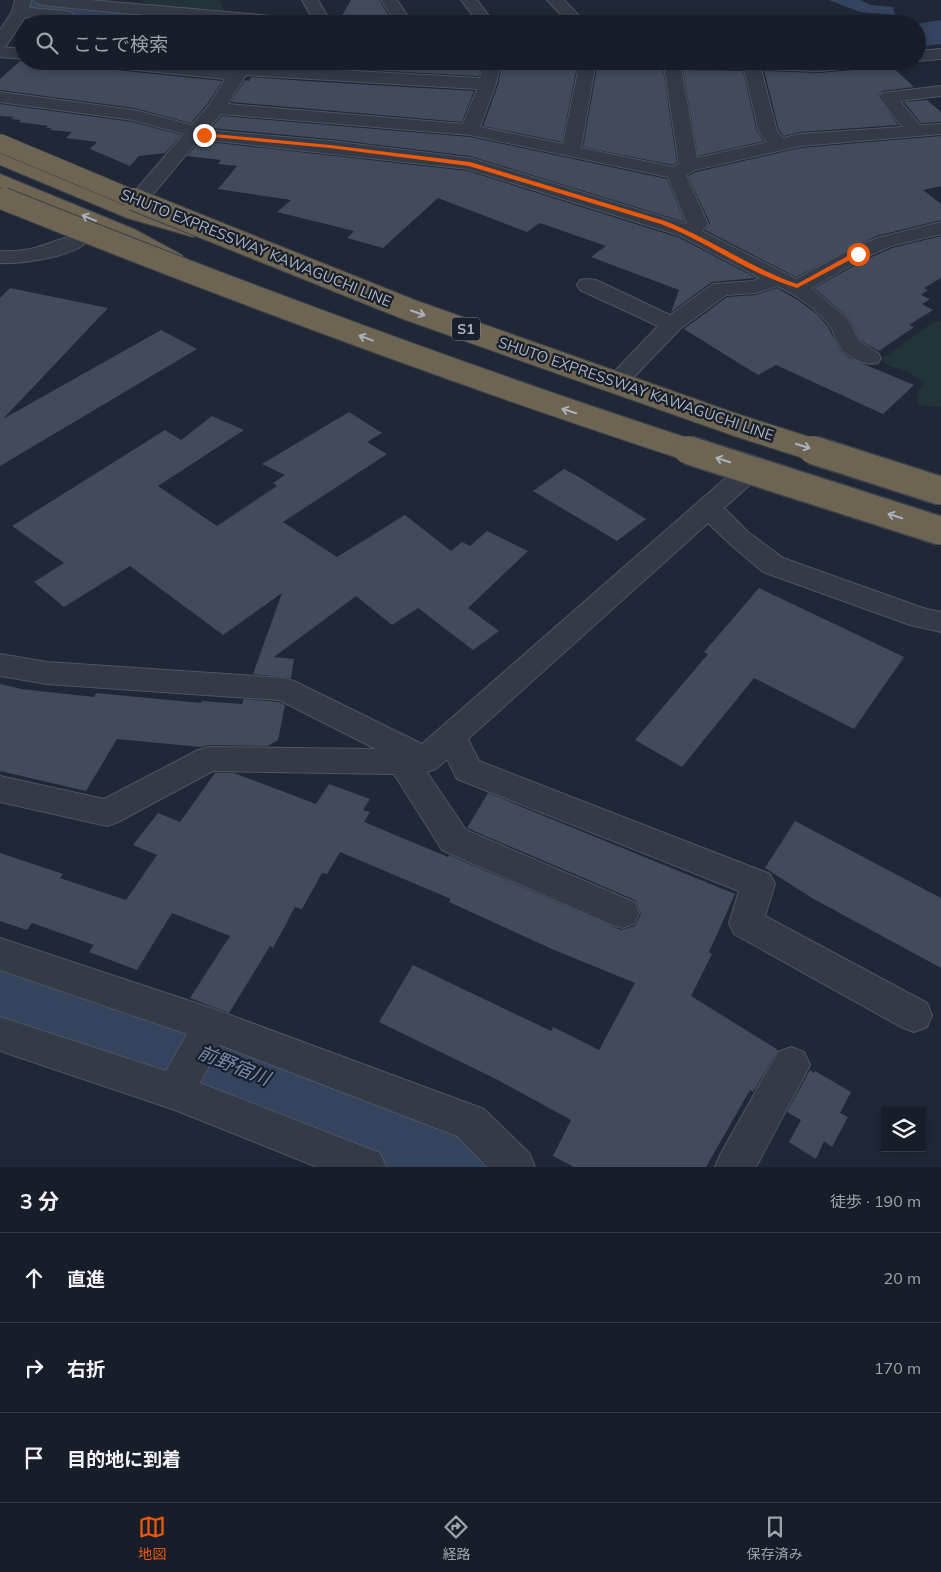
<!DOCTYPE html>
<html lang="ja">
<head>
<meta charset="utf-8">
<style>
	:root { --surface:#181e29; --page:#212731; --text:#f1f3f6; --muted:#9fa2a8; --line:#363c46; --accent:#ea580c }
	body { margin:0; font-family:Mulish,"Noto Sans JP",sans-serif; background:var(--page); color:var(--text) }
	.controls { position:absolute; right:15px; bottom:15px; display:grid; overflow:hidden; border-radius:0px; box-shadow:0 2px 8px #0003 }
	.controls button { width:45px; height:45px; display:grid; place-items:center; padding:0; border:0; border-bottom:1px solid var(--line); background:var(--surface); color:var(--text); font:25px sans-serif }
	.stop { position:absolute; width:15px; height:15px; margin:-11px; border:4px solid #ea580c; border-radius:50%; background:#fff }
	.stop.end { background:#ea580c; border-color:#fff; box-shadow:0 1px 5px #0008 }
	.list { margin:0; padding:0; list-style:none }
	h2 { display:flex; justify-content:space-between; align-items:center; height:65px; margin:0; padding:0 20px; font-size:21px }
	h2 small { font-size:16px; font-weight:400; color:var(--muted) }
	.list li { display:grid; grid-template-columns:32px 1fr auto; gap:15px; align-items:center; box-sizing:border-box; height:90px; padding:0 20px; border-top:1px solid var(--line) }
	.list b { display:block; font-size:19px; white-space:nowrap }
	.list em { font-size:16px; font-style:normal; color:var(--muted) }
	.icon { flex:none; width:28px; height:28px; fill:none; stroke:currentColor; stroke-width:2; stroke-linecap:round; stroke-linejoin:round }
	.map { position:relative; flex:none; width:941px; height:1167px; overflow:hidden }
	.search { position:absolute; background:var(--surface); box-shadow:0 2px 8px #0003; left:15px; right:15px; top:15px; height:55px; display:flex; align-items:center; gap:12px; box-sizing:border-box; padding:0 18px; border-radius:28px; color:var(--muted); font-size:19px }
	.sheet { height:335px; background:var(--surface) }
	nav { display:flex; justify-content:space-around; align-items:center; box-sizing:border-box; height:70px; border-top:1px solid var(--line); background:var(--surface); font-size:14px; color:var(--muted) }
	nav a { display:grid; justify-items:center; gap:2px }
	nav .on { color:var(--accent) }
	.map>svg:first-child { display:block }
	.green { fill:#223438 }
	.water { fill:#34435e }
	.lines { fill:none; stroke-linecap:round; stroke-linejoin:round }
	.river { fill:#34435e; fill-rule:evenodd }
	.building { fill:#424b5c }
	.minor-casing { stroke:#4e5562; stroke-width:2 }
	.highway-casing { stroke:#3b424f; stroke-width:2 }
	.minor { fill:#343b47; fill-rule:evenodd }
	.highway { fill:#6d6451; fill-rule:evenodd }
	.highway-bridge-far2-casing { stroke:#3b424f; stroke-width:19; stroke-linecap:butt }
	.highway-bridge-far1-casing { stroke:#3b424f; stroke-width:24; stroke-linecap:butt }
	.highway-bridge-casing { stroke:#3b424f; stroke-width:31; stroke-linecap:butt }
	.highway-bridge-far2 { stroke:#6d6451; stroke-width:18 }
	.highway-bridge-far1 { stroke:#6d6451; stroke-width:22 }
	.highway-bridge { stroke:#6d6451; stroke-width:28 }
	.oneway { stroke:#abb1be }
	.route { fill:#ea580c }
	.labels { text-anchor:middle; stroke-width:4.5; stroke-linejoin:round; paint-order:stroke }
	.shield { fill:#19202c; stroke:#818896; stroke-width:1 }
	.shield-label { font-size:14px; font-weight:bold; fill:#aeb5c4 }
	.street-label { font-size:15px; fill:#aeb5c4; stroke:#19202c }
	.near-water-label { font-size:19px; font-style:italic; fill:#768aac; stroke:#19202c }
</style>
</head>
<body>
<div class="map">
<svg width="941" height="1167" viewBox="0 0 941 1167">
	<rect width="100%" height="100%" fill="#202837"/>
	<path class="green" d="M142 0H219L226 14 148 6Z
		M941 321V407L919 405 917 395 924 383 907 371 889 366 882 359 933 322Z"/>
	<path class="water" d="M829 0H860L871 5 893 7 895 15 860 12Z"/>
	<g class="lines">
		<path class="river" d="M25 0H72L208 13 221 16 227 24H86L38 19 25 16 19 8Z
			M941 20V44L917 47 916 24Z
			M0 942 90 968 275 1039 480 1122 493 1134 507 1167H367L244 1113 81 1045 0 1020Z"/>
	</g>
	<path class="building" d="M351 0H379L394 24H337Z
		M20 61H87L91 67 97 68 222 81 207 104 191 123 134 108 0 90V79Z
		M316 61H445L482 64 479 76 313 67Z
		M519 62 577 66 562 142 483 126 498 85 502 65H519Z
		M884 65H890L914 87 882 91 878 96 898 125 800 132 784 136 779 130 764 71 819 73 876 68Z
		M597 68 663 69 677 163 673 165 583 147Z
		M683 70 743 71 757 132 764 141 698 156Z
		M251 77 305 81 474 91 462 122 231 102 245 80 249 81Z
		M927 100 941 112V122L921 123 904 102Z
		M0 104 133 122 181 135 165 153 139 156 130 166 90 149 97 142 66 138 72 132 50 130 52 128H46L48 126 19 122 21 120 11 119 14 117 0 116Z
		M222 116 470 137 667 179 685 222 470 156 330 139 211 128Z
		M941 136V186L923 190 941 204V220L876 236 796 277 705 230 710 223 688 176 696 172 800 148Z
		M200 141 468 171 680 238 756 278 712 282 671 312 679 290 591 257 606 246 540 223 527 232 438 198 383 248 347 238 354 231 277 212 291 200 218 189 237 166 218 164 221 160 187 156Z
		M941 236V278L924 288 928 290 921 295 930 299 922 304 933 310 909 325 914 327 879 351 860 340 849 318 814 288 865 260 892 248Z
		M10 288 108 308 3 419 161 330 197 349 0 466V298Z
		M777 288 798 300 818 315 828 327 840 350 849 358 914 385 883 414 776 365 758 375 684 329 727 297 756 295Z
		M349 412 382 433 367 442 387 454 283 522 337 557 405 515 451 551 462 542 470 546 487 531 528 551 468 608 499 631 473 650 418 608 392 625 356 596 274 657 294 659 291 678 253 674 282 593 223 635 130 566 64 607 34 582 64 563 12 526 165 430 181 440 212 416 244 430 158 486 217 526 277 486 273 483 285 475 262 464Z
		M564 469 579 477 646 519 617 541 533 491Z
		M759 588 904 657 854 729 754 678 682 767 635 740 708 654 704 652Z
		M0 684 21 689 94 697 96 693 201 703 202 701 242 704 244 699 278 702 285 705 278 740 268 746 209 745 201 747 117 739 86 791 0 771Z
		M215 773H234L316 804 329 784 370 799 363 810 370 812 364 822 448 857 449 855 621 930 635 926 641 914 635 900 467 828 488 793 735 894 709 952 712 954 691 996 778 1050 753 1092 750 1090 706 1167H574L553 1156 571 1120 496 1079 379 1022 413 965 551 1031 553 1027 599 1050 635 983 552 949 449 902 451 899 340 852 327 874 322 873 302 909 295 907 273 948 270 946 229 1013 190 998 230 936 172 913 137 970 89 952 94 945 32 923 27 930 0 921V853L63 874 60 878 126 900 157 855 133 845 158 813 180 822Z
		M795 821 941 898V968L812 898 765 868Z
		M810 1070 814 1073 815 1071 851 1092 840 1113 848 1117 832 1147 824 1141 816 1159 789 1142 801 1120 787 1112Z"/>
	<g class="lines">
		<defs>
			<path id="minor" d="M15 0H31L29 8 66 11 72 13 74 16 72 19 66 21 25 17 6 46 3 47 24 49V59L0 57V30L12 12Z
				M34 0H90L306 19 312 21 314 24H235L42 5 36 3Z
				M302 0H318L332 24H316Z
				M381 0H397L413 24H397Z
				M461 0H477L495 24H479Z
				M547 0H564L587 24H570Z
				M941 49V59L917 61V51Z
				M89 61H151L231 69 236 61H253L251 65 480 78 485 61H501L496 84 480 127 563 144 580 61H596L581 148 673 167 679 164 664 66 653 65 651 61H884L882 65 876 66 819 71 761 69 777 131 783 138 800 134 902 127 879 97 882 93 941 86V96L900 101 920 125 941 124V134L800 146 695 170 686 175 708 224 702 231 796 279 850 250 877 238 941 222V234L891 246 864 258 811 288 848 319 859 341 878 353 881 358 878 363C864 366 845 357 838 344 835 338 834 332 830 326 818 310 796 294 777 286L756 293 726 295 680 329 631 380 623 382 615 380 611 375 658 326 580 290 577 285 580 280 588 279 596 280 670 315 713 284 753 281 760 278 681 236 468 169 199 139 149 199 142 201 135 199 132 195 135 191 184 134 133 120 0 102V92L134 110 192 125 209 105 225 79 97 66 91 65ZM681 67 744 69 759 132 767 142 697 158ZM246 75 477 89 463 124 228 104ZM221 114 470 135 668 177 687 223 685 224 470 158 330 141 207 130Z
				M78 234 85 236 88 240C76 257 20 264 0 263V251C35 253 47 242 78 234Z
				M745 467 754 469 758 475 754 481 724 508 748 532 783 558 923 608 941 612V632L910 625 763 572 730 544 708 523 468 739 479 761 770 874 775 884 765 916 927 1003 932 1015 927 1027 914 1032 901 1027 734 934 729 923 739 891 457 779 447 759 436 769 427 772 466 830 634 902 639 913 634 924 622 928 610 924 442 850 394 774 213 771 118 822 107 826 0 802V776L104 799 198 750 209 747 376 749 279 700 47 684 0 676V654L47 662 284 678 294 681 422 744 736 469Z
				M0 938 211 1008 484 1109 529 1153 535 1167H487L457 1136 220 1045 200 1083 380 1153 386 1167H317L175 1110 0 1051V1017L166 1071 187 1034 0 970Z
				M791 1047 804 1052 810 1065 756 1167H715L721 1153 778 1052Z"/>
			<path id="highway" d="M0 152 141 210 200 227 203 231 200 235 193 237 127 218 0 165Z
				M0 174 134 229 182 255 185 259 182 263 175 265 168 263 120 237 0 187Z"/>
		</defs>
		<use href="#minor" class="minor-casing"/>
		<use href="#highway" class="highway-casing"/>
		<use href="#minor" class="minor"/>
		<use href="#highway" class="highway"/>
		<defs>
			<path id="highway-bridge-far2" d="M0 143 136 200
				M0 197 7 200"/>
			<path id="highway-bridge-far1" d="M4 199C231 290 459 375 692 451
				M133 199 410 310 736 425 817 451"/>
			<path id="highway-bridge" d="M688 450 941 531
				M813 450 941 491"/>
		</defs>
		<use href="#highway-bridge-far2" class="highway-bridge-far2-casing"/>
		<use href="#highway-bridge-far1" class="highway-bridge-far1-casing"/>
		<use href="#highway-bridge" class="highway-bridge-casing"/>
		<use href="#highway-bridge-far2" class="highway-bridge-far2"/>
		<use href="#highway-bridge-far1" class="highway-bridge-far1"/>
		<use href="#highway-bridge" class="highway-bridge"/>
	</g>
	<defs><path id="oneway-shaft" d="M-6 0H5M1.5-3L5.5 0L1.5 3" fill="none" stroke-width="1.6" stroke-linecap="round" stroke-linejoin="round" transform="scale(1.25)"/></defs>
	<g class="oneway">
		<use href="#oneway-shaft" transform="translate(89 218) rotate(-157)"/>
		<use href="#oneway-shaft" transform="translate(418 313) rotate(19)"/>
		<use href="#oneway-shaft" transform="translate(366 338) rotate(-160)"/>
		<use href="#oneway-shaft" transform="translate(569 411) rotate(-162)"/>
		<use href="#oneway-shaft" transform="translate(803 446) rotate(18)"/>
		<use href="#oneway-shaft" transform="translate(723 460) rotate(-162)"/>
		<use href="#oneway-shaft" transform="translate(895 516) rotate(-162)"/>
	</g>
	<path class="route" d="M204 133 330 145 470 162 665 221C711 239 751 268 797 284L855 252 861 254 797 288C749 274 708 242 661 224L469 166 330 148 202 136Z"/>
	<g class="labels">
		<rect class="shield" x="452" y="317.5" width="28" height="23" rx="4"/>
		<g class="shield-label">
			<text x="466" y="334">S1</text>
		</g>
		<g class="street-label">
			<text transform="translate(256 248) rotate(22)" y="5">SHUTO EXPRESSWAY KAWAGUCHI LINE</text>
			<text transform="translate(636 389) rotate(19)" y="5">SHUTO EXPRESSWAY KAWAGUCHI LINE</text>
		</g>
		<g class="near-water-label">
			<text transform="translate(234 1065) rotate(22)" y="7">前野宿川</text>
		</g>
	</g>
</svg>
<div class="controls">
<button><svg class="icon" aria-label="layers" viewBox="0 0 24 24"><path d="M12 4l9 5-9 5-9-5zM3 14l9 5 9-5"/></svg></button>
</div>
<div class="stop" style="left:858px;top:254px"></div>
<div class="stop end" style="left:204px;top:135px"></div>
<div class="search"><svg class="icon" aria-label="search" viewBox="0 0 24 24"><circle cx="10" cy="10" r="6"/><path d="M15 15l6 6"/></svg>ここで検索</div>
</div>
<section class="sheet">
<h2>3 分<small>徒歩 · 190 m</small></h2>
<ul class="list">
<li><svg class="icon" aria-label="ahead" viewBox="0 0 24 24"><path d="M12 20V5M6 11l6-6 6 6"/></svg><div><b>直進</b></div><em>20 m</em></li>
<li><svg class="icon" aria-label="right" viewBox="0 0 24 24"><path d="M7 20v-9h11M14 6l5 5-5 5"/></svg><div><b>右折</b></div><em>170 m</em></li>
<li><svg class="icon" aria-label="arrive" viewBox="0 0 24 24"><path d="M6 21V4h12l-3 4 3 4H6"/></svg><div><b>目的地に到着</b></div></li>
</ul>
</section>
<nav>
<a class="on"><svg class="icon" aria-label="map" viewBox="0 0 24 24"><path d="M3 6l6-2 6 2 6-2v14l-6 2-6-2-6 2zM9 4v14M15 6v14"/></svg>地図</a>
<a><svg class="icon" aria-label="directions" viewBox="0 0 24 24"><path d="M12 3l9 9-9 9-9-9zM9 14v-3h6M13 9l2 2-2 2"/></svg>経路</a>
<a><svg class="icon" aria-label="saved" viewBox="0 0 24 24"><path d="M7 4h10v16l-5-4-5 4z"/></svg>保存済み</a>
</nav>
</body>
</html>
